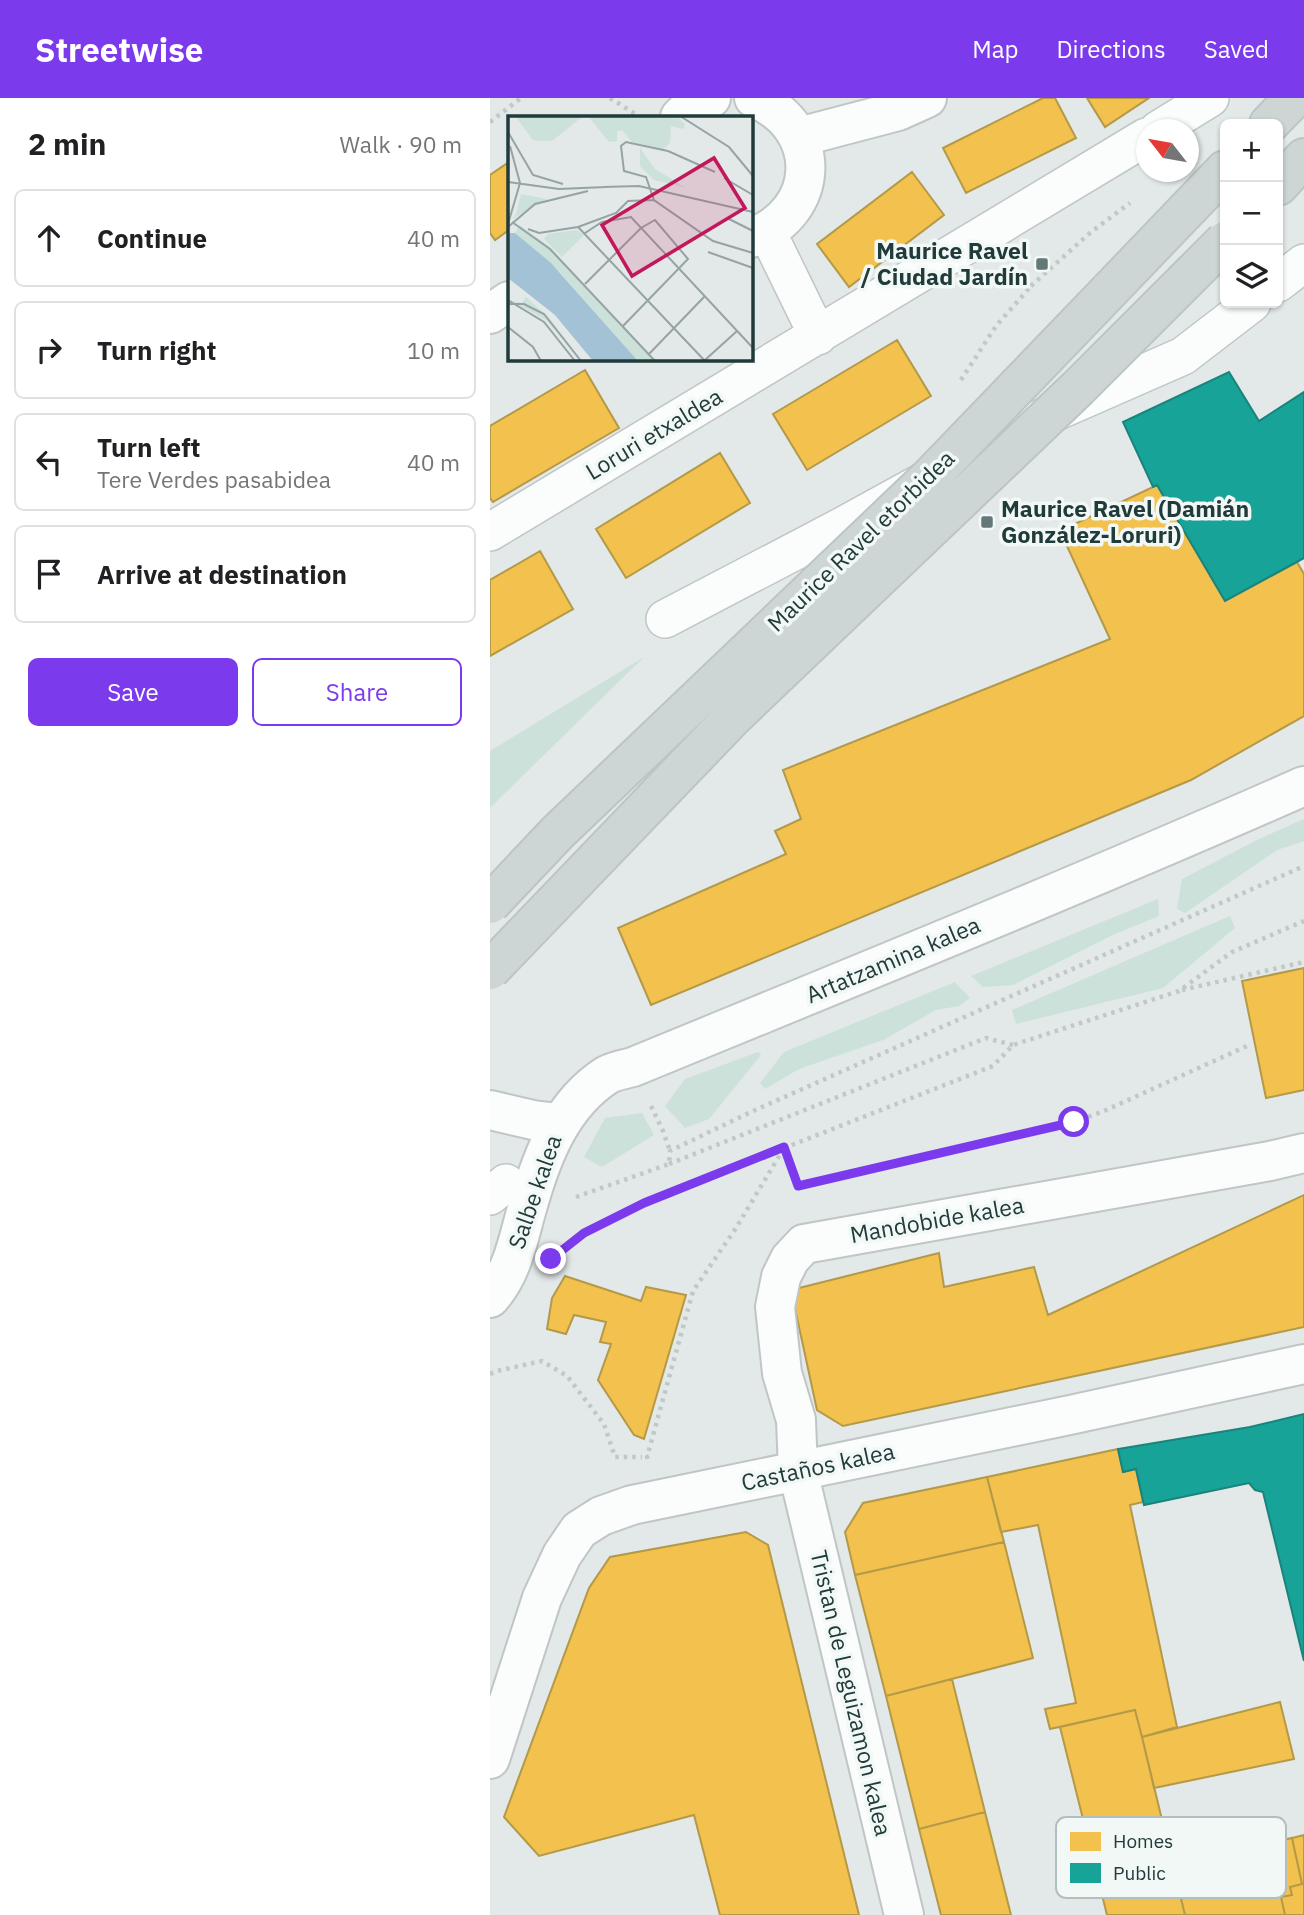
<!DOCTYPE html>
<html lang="en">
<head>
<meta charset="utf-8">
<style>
	:root { --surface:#fff; --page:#f6f6f6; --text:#202124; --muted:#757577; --line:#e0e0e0; --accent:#7c3aed }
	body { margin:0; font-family:"IBM Plex Sans",sans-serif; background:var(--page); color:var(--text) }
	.controls { position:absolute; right:21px; top:21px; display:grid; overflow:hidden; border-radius:10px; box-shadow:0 2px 5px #0004 }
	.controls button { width:63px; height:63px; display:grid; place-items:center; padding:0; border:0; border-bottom:2px solid var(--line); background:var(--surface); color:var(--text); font:35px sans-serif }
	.compass { position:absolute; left:646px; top:21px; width:63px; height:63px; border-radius:50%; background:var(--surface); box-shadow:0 2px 5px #0004; rotate:301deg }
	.stop { position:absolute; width:21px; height:21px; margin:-16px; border:5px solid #7c3aed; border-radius:50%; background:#fff }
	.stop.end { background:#7c3aed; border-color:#fff; box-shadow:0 2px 7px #0008 }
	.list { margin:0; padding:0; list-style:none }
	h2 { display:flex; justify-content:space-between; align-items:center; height:91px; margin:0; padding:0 28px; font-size:30px }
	h2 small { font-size:23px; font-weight:400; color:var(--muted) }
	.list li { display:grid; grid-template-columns:46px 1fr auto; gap:21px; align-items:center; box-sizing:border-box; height:98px; margin:0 14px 14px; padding:0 14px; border:2px solid var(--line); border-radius:10px }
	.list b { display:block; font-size:26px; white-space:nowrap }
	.list p { margin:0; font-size:23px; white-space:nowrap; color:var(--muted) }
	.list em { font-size:23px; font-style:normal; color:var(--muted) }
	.actions { display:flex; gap:14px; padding:21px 28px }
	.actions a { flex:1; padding:16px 0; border:2px solid var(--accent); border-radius:10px; text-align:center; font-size:24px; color:var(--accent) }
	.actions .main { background:var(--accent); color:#fff }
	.icon { flex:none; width:38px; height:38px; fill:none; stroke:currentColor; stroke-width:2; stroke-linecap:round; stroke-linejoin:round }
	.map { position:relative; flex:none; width:814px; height:1817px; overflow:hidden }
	header { display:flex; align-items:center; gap:42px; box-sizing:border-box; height:98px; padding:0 35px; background:var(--accent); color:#fff }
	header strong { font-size:33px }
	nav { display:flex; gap:38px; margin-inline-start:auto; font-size:24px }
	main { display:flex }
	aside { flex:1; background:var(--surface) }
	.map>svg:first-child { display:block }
	.green { fill:#cce1d9 }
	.homes { fill:#f2c14e; stroke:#b39948; stroke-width:2 }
	.public { fill:#17a398; stroke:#1a847c; stroke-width:2 }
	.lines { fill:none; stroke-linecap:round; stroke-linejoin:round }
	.pedestrian-casing { stroke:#c0c5c5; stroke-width:40 }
	.minor-casing { stroke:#c0c5c5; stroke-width:42 }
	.primary-casing { stroke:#bcc5c5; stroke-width:42 }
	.path { stroke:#c0c8c8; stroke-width:4.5; stroke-dasharray:3.5 5; stroke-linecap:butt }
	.pedestrian { stroke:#fbfcfc; stroke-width:37 }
	.minor { stroke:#fbfcfc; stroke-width:38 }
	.primary { stroke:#cdd5d5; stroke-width:38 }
	.primary-bridge-casing { stroke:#bcc5c5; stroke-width:42; stroke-linecap:butt }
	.primary-bridge { stroke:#cdd5d5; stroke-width:38 }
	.route { stroke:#7c3aed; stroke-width:9 }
	.poi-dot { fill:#657878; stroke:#f1f8f6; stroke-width:2.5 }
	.labels { text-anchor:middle; stroke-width:7; stroke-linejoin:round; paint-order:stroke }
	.poi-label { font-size:23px; font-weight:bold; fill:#213b3b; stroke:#f1f8f6; text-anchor:end }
	.street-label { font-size:23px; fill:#213b3b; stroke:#f1f8f6 }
	.inset-river { fill:none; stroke:#a4c2d6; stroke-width:3.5 }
	.inset-road { fill:none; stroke:#95a3a3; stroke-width:2 }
	.view { fill:#c2185b; fill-opacity:0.15; stroke:#c2185b; stroke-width:3.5 }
	.inset-edge { fill:none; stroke:#213b3b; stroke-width:3.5 }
	.key { fill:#f1f8f6; stroke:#b3bfbe; stroke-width:2 }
	.key-label { font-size:19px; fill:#213b3b }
</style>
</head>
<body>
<header>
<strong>Streetwise</strong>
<nav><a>Map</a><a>Directions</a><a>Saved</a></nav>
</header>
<main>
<aside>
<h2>2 min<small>Walk · 90 m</small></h2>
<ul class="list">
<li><svg class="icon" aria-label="ahead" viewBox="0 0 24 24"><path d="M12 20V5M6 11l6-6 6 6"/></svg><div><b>Continue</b></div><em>40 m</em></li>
<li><svg class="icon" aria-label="right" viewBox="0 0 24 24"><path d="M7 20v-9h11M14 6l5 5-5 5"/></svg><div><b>Turn right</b></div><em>10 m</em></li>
<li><svg class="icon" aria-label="left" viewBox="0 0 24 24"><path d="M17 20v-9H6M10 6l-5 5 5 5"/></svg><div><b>Turn left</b><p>Tere Verdes pasabidea</p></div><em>40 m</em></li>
<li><svg class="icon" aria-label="arrive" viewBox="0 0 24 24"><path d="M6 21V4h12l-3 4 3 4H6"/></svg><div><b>Arrive at destination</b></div></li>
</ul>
<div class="actions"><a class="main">Save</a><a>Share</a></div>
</aside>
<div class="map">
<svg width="814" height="1817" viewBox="0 0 814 1817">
	<rect width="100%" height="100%" fill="#e3e8e8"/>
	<path class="green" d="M154 559 9 701 0 710V653Z
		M814 721V743L787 752 695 815 687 811 692 781 769 741Z
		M668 801 669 818 625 836 523 887 493 889 481 878Z
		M740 818 745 830 673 890 526 926 522 912Z
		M465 884 480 900 469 908 446 912 393 942 309 971 275 991 270 985 294 954Z
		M268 954 271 957 219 1021 195 1030 175 1008 195 981Z
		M152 1015 164 1037 112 1069 94 1059 115 1020Z"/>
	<path class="homes" d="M553 0H565L586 40 476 95 453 50Z
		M597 0H659L615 29Z
		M19 64V132L5 142 0 135V77Z
		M422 74 454 117 359 189 327 146Z
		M407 242 441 298 317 372 283 316Z
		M95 272 129 330 3 404 0 400V328Z
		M230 355 260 405 136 480 106 431Z
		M667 387 735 503 807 464 814 476V618L701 682 161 907 128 830 296 756 285 733 311 721 293 672 620 541 570 433Z
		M50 453 83 511 0 558V482Z
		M814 870V992L776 1000 752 883Z
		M814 1097V1229L353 1328 327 1312 301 1192 449 1155 454 1189 544 1169 558 1217Z
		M75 1178 151 1203 156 1189 196 1197 154 1341 144 1337 108 1282 121 1246 110 1244 116 1224 84 1217 76 1236 57 1231 62 1200Z
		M628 1351 633 1374 646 1371 653 1404 640 1407 687 1629 652 1639 645 1612 560 1631 555 1611 586 1605 548 1427 511 1434 497 1379Z
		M497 1379 514 1444 365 1477 355 1434 373 1405Z
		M256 1434 278 1447 369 1817H230L204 1717 49 1758 14 1719 99 1490 120 1459Z
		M514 1444 543 1560 396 1598 365 1477Z
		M462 1581 495 1714 429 1731 396 1598Z
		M790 1604 804 1661 664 1690 652 1639Z
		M645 1612 652 1639 695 1817H617L570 1629Z
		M495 1714 521 1817H451L429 1731Z
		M814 1737V1817H795L791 1799 802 1797 800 1789 812 1786 802 1740Z
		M802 1740 812 1786 800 1789 802 1797 791 1799 795 1817H695L682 1765Z"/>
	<path class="public" d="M739 274 769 323 814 294V460L735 503 667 387 663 389 633 324Z
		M814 1316V1563L773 1394 765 1392 759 1385 654 1407 646 1371 633 1374 628 1351 760 1329Z"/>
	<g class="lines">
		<defs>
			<path id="pedestrian" d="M668 32 720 0
				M285 150 328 238
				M788 185 814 165
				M0 434 656 39
				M175 521 349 430 538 326 693 258 762 205
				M0 1098 16 1085"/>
			<path id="minor" d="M190 19 196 13 221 0
				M309 39 408 13 437 0
				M261 140C332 114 334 29 264 0
				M0 216 19 203
				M0 1012 43 1022 69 1025
				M0 1200C24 1173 28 1140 38 1107 52 1057 72 1006 117 977 124 973 135 971 143 969 367 877 592 786 814 688
				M0 1661 52 1500 72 1457 89 1432 111 1418 142 1407 580 1317 814 1266
				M414 1817 308 1373 306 1322 292 1275 285 1209 291 1179 300 1161 314 1146 780 1063 814 1055"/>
			<path id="primary" d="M779 26 804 0
				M788 88 814 60
				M618 194 735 72"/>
		</defs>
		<use href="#pedestrian" class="pedestrian-casing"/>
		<use href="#minor" class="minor-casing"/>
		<use href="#primary" class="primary-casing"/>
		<path class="path" d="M120 0 147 17
			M0 24 31 0
			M541 188 601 134 640 105
			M471 282 506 228 541 188 516 170
			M692 892 814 864
			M161 1008 173 1033 180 1053
			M294 1049 308 1088 584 1024 614 1013 757 948
			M179 1066 496 940 523 947
			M86 1099 179 1066 180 1053 263 1013 814 768
			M71 1153 94 1135 154 1105 503 968 523 947 689 893 742 854 814 823
			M0 1276 7 1273 52 1263 77 1278 114 1326 125 1359H152
			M159 1358 157 1359 203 1193 246 1130 294 1050"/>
		<use href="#pedestrian" class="pedestrian"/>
		<use href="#minor" class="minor"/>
		<use href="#primary" class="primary"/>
		<defs>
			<path id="primary-bridge" d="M0 806 67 735 441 378 618 194
				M0 872 243 619 588 290 735 143"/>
		</defs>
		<use href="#primary-bridge" class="primary-bridge-casing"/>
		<use href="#primary-bridge" class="primary-bridge"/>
	</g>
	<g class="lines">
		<path class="route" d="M61 1161 94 1135 154 1105 294 1049 308 1088 584 1024"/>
	</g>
	<g class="poi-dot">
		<rect x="545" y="159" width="14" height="14" rx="3.5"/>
		<rect x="490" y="417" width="14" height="14" rx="3.5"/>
	</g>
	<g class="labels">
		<g class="poi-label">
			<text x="538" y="161">Maurice Ravel<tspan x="538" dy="26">/ Ciudad Jardín</tspan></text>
			<text x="511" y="419" text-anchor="start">Maurice Ravel (Damián<tspan x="511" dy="26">González-Loruri)</tspan></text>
		</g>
		<g class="street-label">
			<text transform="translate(164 336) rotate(-31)" y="8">Loruri etxaldea</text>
			<text transform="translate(371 443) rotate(-44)" y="8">Maurice Ravel etorbidea</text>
			<text transform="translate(403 862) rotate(-23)" y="8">Artatzamina kalea</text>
			<text transform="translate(45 1094) rotate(-71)" y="8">Salbe kalea</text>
			<text transform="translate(447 1122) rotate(-10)" y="8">Mandobide kalea</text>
			<text transform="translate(328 1369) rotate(-12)" y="8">Castaños kalea</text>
			<text transform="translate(361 1595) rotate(77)" y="8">Tristan de Leguizamon kalea</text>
		</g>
	</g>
	<g transform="translate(18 18)">
		<rect width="245" height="245" fill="#e3e8e8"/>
		<path d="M7 0H75L44 25H31L25 24ZM80 0H169L177 8 176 13 163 10 162 27 155 33 124 26 114 14 109 15V25L101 26ZM132 32 147 53 178 72 146 64 132 50ZM13 78 39 83 4 103 8 98ZM11 109 42 131 147 245H130L51 155 7 117ZM68 114 76 119 54 141 36 123 40 118ZM18 181 41 202 74 245 38 204 4 185 14 187Z" fill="#cce1d9"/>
		<path d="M0 117H7L43 147 130 245H85L47 199 0 162Z" fill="#a4c2d6"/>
		<path class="inset-river" d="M0 137 43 174 106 245"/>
		<path class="inset-road" d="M172 0 221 31 245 60M0 16 25 59 55 68M207 56 160 35 118 26 113 30 116 55 138 61 146 84 205 125 245 137M216 62 245 79M0 66 51 73 98 71M95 71 131 70 245 96M221 103 245 115M4 106 42 133 147 245M0 108 12 67 2 30M0 111 27 88 80 75M70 111 197 245M20 113 31 117 70 111 108 97 120 85 146 84M77 117 94 106 123 101 245 232M200 136 245 152M77 168 133 112 147 104 180 143 115 210M0 184 36 206 67 245M0 188H16L36 198 73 245M0 211 25 231 33 245M141 238 197 180M197 244 229 215"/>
		<path class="view" d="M206 42 237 92 124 160 94 109Z"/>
		<rect width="245" height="245" class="inset-edge"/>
	</g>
	<rect x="566" y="1719" width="230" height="81" rx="10" class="key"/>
	<rect x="580" y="1734" width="31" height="19" fill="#f2c14e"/>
	<rect x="580" y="1765" width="31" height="20" fill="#17a398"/>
	<g class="key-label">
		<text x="623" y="1750">Homes</text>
		<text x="623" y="1782">Public</text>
	</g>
</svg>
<div class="controls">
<button>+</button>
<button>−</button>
<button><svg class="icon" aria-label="layers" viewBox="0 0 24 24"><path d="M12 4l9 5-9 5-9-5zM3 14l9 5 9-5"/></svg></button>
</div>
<svg class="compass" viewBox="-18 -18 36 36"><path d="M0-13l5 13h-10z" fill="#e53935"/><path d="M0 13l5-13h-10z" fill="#757577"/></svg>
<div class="stop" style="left:584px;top:1024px"></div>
<div class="stop end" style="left:61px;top:1161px"></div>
</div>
</main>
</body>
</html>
